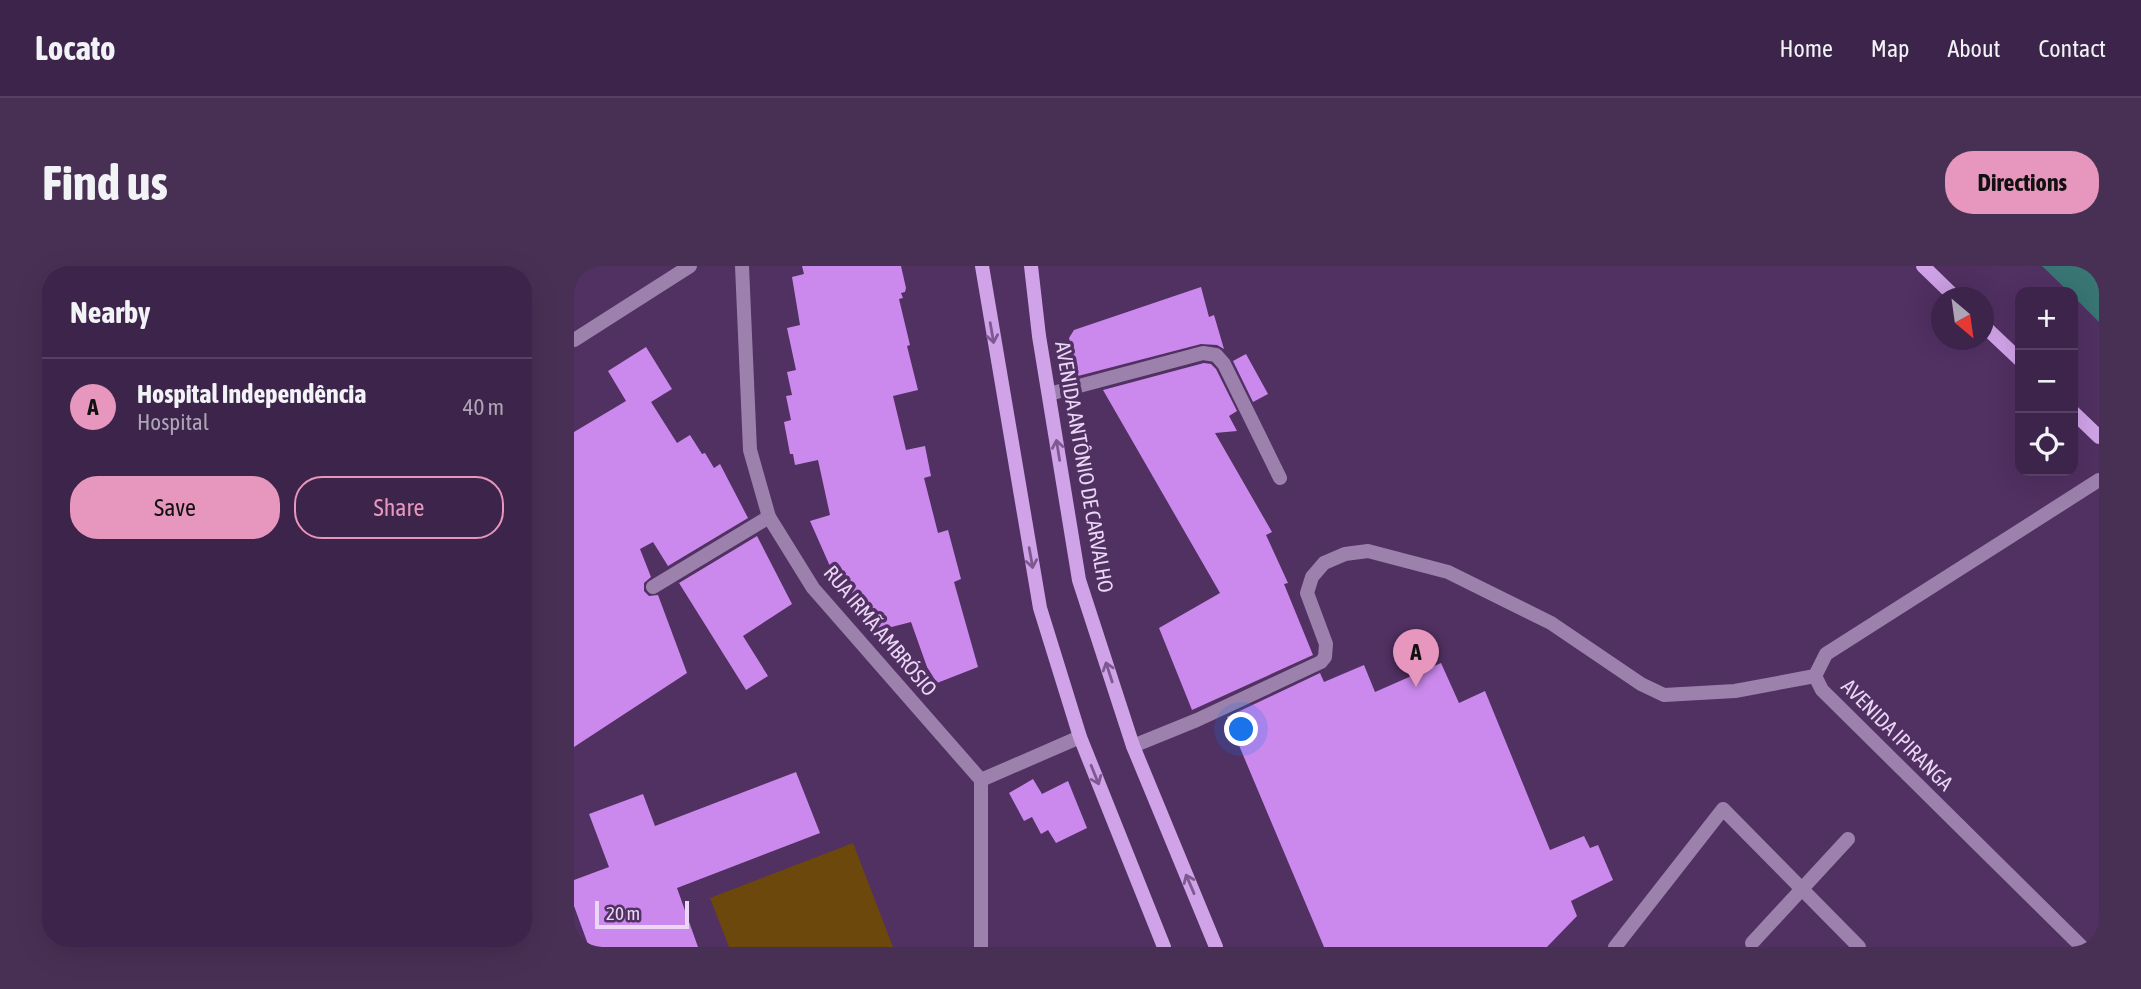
<!DOCTYPE html>
<html lang="en">
<head>
<meta charset="utf-8">
<style>
	:root { --surface:#3d244a; --page:#483054; --text:#f1f3f6; --muted:#ada4b5; --line:#564162; --accent:#e797bd }
	body { margin:0; font-family:"Asap Condensed",sans-serif; background:var(--page); color:var(--text) }
	.controls { position:absolute; right:21px; top:21px; display:grid; overflow:hidden; border-radius:14px; box-shadow:0 7px 28px #0002 }
	.controls button { width:63px; height:63px; display:grid; place-items:center; padding:0; border:0; border-bottom:2px solid var(--line); background:var(--surface); color:var(--text); font:35px sans-serif }
	.compass { position:absolute; left:1357px; top:21px; width:63px; height:63px; border-radius:50%; background:var(--surface); box-shadow:0 7px 28px #0002; rotate:151deg }
	.scale { position:absolute; left:21px; bottom:18px; width:94px; box-sizing:border-box; padding-left:7px; border:4px solid #ead6f5; border-top:0; font-size:19px; line-height:24px; white-space:nowrap; color:#ead6f5; -webkit-text-stroke:5px #513062; paint-order:stroke }
	.you { position:absolute; left:668px; top:464px; width:24px; height:24px; margin:-18px; border:5px solid #fff; border-radius:50%; background:#1a73e8; box-shadow:0 0 0 10px #1a73e833 }
	.badge { display:grid; place-items:center; width:46px; height:46px; border-radius:50%; background:var(--accent); color:#111; font-size:23px; font-weight:700 }
	.pin { position:absolute; translate:-50% -58px; filter:drop-shadow(0 2px 4px #0008) }
	.pin::after { content:''; position:absolute; top:37px; width:24px; height:21px; background:inherit; clip-path:polygon(0 0,100% 0,50% 100%) }
	.list { margin:0; padding:0; list-style:none }
	h2 { display:flex; justify-content:space-between; align-items:center; height:91px; margin:0; padding:0 28px; font-size:30px }
	h2 small { font-size:23px; font-weight:400; color:var(--muted) }
	.list li { display:grid; grid-template-columns:46px 1fr auto; gap:21px; align-items:center; box-sizing:border-box; height:98px; padding:0 28px; border-top:2px solid var(--line) }
	.list b { display:block; font-size:26px; white-space:nowrap }
	.list p { margin:0; font-size:23px; white-space:nowrap; color:var(--muted) }
	.list em { font-size:23px; font-style:normal; color:var(--muted) }
	.actions { display:flex; gap:14px; padding:21px 28px }
	.actions a { flex:1; padding:16px 0; border:2px solid var(--accent); border-radius:28px; text-align:center; font-size:24px; color:var(--accent) }
	.actions .main { background:var(--accent); color:#111 }
	.icon { flex:none; width:38px; height:38px; fill:none; stroke:currentColor; stroke-width:2; stroke-linecap:round; stroke-linejoin:round }
	.map { position:relative; flex:none; width:1525px; height:681px; overflow:hidden; border-radius:28px }
	header { display:flex; align-items:center; gap:42px; box-sizing:border-box; height:98px; padding:0 35px; background:var(--surface); border-bottom:2px solid var(--line) }
	header strong { font-size:33px }
	nav { display:flex; gap:38px; margin-inline-start:auto; font-size:24px }
	.intro { display:flex; align-items:center; justify-content:space-between; box-sizing:border-box; height:168px; padding:0 42px }
	h1 { margin:0; font-size:49px }
	.button { padding:18px 32px; border-radius:28px; background:var(--accent); color:#111; font-size:24px; font-weight:700 }
	main { display:flex; gap:42px; padding:0 42px }
	aside { flex:1; background:var(--surface); border-radius:28px; box-shadow:0 7px 28px #0002 }
	.map>svg:first-child { display:block }
	.green { fill:#6c480c }
	.water { fill:#397573 }
	.building { fill:#cb89ee }
	.lines { fill:none; stroke-linecap:round; stroke-linejoin:round }
	.lane { stroke:#9c81ac; stroke-width:14 }
	.street { stroke:#9c81ac; stroke-width:14 }
	.secondary { stroke:#d0a3e8; stroke-width:14 }
	.oneway { stroke:#7d5891 }
	.labels { text-anchor:middle; stroke-width:7; stroke-linejoin:round; paint-order:stroke }
	.street-label { font-size:21px; fill:#ead6f5; stroke:#513062 }
</style>
</head>
<body>
<header>
<strong>Locato</strong>
<nav><a>Home</a><a>Map</a><a>About</a><a>Contact</a></nav>
</header>
<div class="intro"><h1>Find us</h1><a class="button">Directions</a></div>
<main>
<aside>
<h2>Nearby<small></small></h2>
<ul class="list">
<li><span class="badge">A</span><div><b>Hospital Independência</b><p>Hospital</p></div><em>40 m</em></li>
</ul>
<div class="actions"><a class="main">Save</a><a>Share</a></div>
</aside>
<div class="map">
<svg width="1525" height="681" viewBox="0 0 1525 681">
	<rect width="100%" height="100%" fill="#513062"/>
	<path class="green" d="M279 577 319 681H155L136 632Z"/>
	<path class="water" d="M1468 0H1525V56L1499 30V26H1495Z"/>
	<path class="building" d="M228 0H327L332 22 331 26 327 27 329 32 325 33 336 79 333 80 344 124 319 130 332 184 351 180 357 210 350 212 364 267 374 264 387 313 380 316 404 401 363 417 353 401 337 356 306 364 293 342H290L255 298 236 255 256 249 244 194 221 199 219 188H216L210 156 217 154 212 130 218 129 213 106 222 104 213 62 226 59 218 11 230 8Z
		M627 21 635 51 640 49 650 83 643 79 627 78 504 110 495 72 500 64Z
		M72 81 98 123 77 136 103 177 116 169 128 188 131 187 140 202 146 198 174 252 94 300 79 276 66 283 77 311 70 317V325L75 330 84 329 113 407 0 481V166L52 135 34 105Z
		M672 88 694 128 679 136 659 95Z
		M630 97 637 98 642 103 663 145 655 150 663 165 641 167 698 266 692 269 714 317 710 318 739 389 618 444 585 362 646 327 529 124Z
		M183 270 218 338 169 370 194 410 172 424 105 317Z
		M867 397 885 437 911 425 976 584 1010 570 1016 582 1024 579 1039 614 997 635 1003 650 973 681H750L653 451 746 407 750 416 790 399 801 426Z
		M222 506 246 567 103 622 124 681H15L0 640V614L35 601 15 548 69 528 81 560Z
		M459 513 468 528 494 515 513 562 482 577 474 564 467 568 458 551 450 555 435 527Z"/>
	<g class="lines">
		<path class="lane" d="M475 128 629 87 642 89 650 98 706 212
			M79 321 195 251
			M559 480 623 454 747 396 751 391 752 378 733 327 738 311 750 297 771 288 794 285 874 306 977 357 1067 418 1090 429 1161 425 1241 410
			M1178 677 1274 573
			M407 681V514
			M1041 681 1149 543 1285 681"/>
		<path class="street" d="M168 0 176 184 195 251 239 322 407 514 506 471
			M0 74 116 0
			M1508 681 1248 424 1241 410 1252 388 1525 214"/>
		<path class="secondary" d="M408 0 466 342 506 471 590 681
			M457 0 465 70 505 314 559 480 642 681
			M1349 0 1382 32
			M1409 59 1446 94
			M1499 146 1525 171"/>
	</g>
	<defs><path id="oneway-shaft" d="M-6 0H5M1.5-3L5.5 0L1.5 3" fill="none" stroke-width="1.6" stroke-linecap="round" stroke-linejoin="round" transform="scale(1.75)"/></defs>
	<g class="oneway">
		<use href="#oneway-shaft" transform="translate(418 67) rotate(80)"/>
		<use href="#oneway-shaft" transform="translate(484 184) rotate(-99)"/>
		<use href="#oneway-shaft" transform="translate(457 292) rotate(80)"/>
		<use href="#oneway-shaft" transform="translate(535 406) rotate(-108)"/>
		<use href="#oneway-shaft" transform="translate(521 509) rotate(68)"/>
		<use href="#oneway-shaft" transform="translate(616 618) rotate(-113)"/>
	</g>
	<g class="labels">
		<g class="street-label">
			<text transform="translate(510 201) rotate(80)" y="7">AVENIDA ANTÔNIO DE CARVALHO</text>
			<text transform="translate(306 365) rotate(50)" y="7">RUA IRMÃ AMBRÓSIO</text>
			<text transform="translate(1323 469) rotate(45)" y="7">AVENIDA IPIRANGA</text>
		</g>
	</g>
</svg>
<div class="controls">
<button>+</button>
<button>−</button>
<button><svg class="icon" aria-label="locate" viewBox="0 0 24 24"><circle cx="12" cy="12" r="6"/><path d="M12 2v4M12 18v4M2 12h4M18 12h4"/></svg></button>
</div>
<svg class="compass" viewBox="-18 -18 36 36"><path d="M0-13l5 13h-10z" fill="#e53935"/><path d="M0 13l5-13h-10z" fill="#ada4b5"/></svg>
<div class="scale">20 m</div>
<div class="you"></div>
<div class="pin badge" style="left:842px;top:421px">A</div>
</div>
</main>
</body>
</html>
